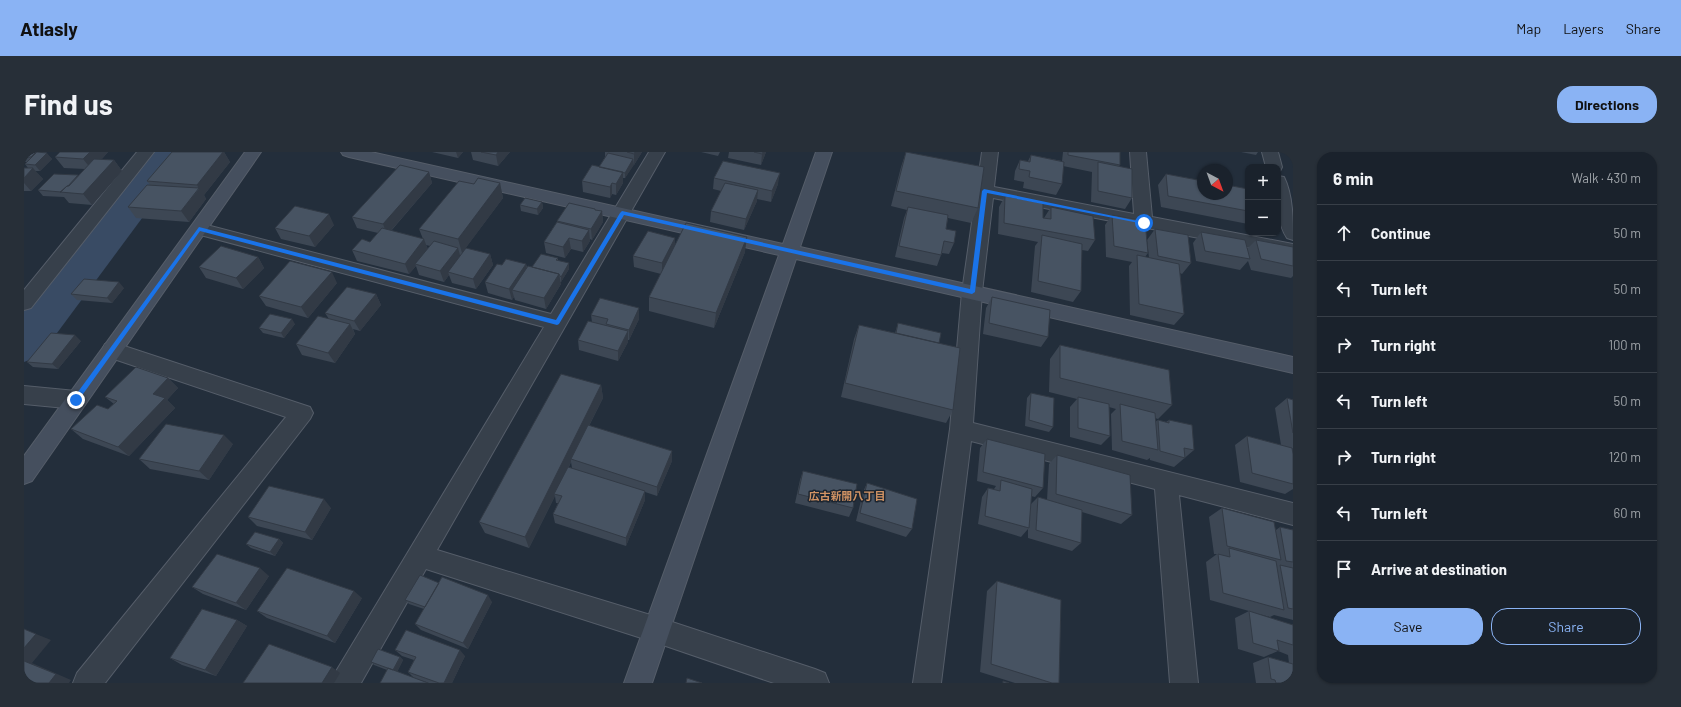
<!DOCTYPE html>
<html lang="en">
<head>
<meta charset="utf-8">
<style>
	:root { --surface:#1a222c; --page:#272f38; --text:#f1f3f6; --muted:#9fa4a9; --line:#383f48; --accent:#8ab3f4 }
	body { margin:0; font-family:Barlow,"Noto Sans JP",sans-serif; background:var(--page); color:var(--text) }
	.controls { position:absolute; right:12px; top:12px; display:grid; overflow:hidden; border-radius:8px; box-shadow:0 1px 3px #0004 }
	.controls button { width:36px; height:36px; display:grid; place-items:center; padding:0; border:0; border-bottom:1px solid var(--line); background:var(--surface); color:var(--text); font:20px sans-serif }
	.compass { position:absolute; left:1173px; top:12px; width:36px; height:36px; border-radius:50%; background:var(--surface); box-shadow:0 1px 3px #0004; rotate:139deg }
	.stop { position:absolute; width:12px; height:12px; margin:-9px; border:3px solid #1a73e8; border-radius:50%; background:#fff }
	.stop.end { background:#1a73e8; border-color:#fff; box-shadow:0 1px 4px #0008 }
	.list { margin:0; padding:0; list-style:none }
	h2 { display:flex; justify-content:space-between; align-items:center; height:52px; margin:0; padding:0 16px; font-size:17px }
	h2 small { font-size:13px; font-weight:400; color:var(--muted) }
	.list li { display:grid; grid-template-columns:26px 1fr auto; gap:12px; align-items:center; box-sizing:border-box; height:56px; padding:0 16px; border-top:1px solid var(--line) }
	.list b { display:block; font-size:15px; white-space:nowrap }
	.list em { font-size:13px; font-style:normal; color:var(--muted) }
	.actions { display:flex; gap:8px; padding:12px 16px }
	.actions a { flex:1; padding:9px 0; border:1px solid var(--accent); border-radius:16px; text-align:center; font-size:14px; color:var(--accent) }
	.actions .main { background:var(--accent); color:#111 }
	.icon { flex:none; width:22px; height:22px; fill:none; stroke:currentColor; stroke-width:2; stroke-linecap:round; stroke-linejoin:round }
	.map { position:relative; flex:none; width:1269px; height:531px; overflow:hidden; border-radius:16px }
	header { display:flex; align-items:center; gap:24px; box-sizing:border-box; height:56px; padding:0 20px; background:var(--accent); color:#111 }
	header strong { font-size:19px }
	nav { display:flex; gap:22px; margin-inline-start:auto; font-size:14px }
	.intro { display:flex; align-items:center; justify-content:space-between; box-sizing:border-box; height:96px; padding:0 24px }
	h1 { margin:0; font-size:28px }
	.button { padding:10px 18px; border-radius:16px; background:var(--accent); color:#111; font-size:14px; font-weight:700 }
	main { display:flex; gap:24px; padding:0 24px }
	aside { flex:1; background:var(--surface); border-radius:16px; box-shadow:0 1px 3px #0004 }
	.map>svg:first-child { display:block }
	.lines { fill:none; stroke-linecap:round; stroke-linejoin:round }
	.river { fill:#394b64; fill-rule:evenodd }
	.street-casing { stroke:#555d69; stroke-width:2 }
	.secondary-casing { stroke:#555d69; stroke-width:2 }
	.street { fill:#37404b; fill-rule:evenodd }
	.secondary { fill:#454f5e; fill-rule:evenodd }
	.wall { fill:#3d4754; fill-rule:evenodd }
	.shaded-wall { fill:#323a45 }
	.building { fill:#475362; stroke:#323a45 }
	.route { fill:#1a73e8 }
	.labels { text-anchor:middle; stroke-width:3; stroke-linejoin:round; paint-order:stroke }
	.neighbourhood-label { font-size:11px; font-weight:bold; fill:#d19364; stroke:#1c2530 }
</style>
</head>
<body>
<header>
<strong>Atlasly</strong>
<nav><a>Map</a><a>Layers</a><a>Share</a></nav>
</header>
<div class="intro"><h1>Find us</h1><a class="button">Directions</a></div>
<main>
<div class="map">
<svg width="1269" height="531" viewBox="0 0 1269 531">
	<rect width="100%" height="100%" fill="#232e3b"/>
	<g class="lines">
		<path class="river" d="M130 0H167L16 204 0 210V159Z"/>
		<defs>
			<path id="street" d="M113 0H130L7 156 0 158V138Z
				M625 0H641L413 398 633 465 791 517 801 521 805 531H750L633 491 402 417 337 531H307L311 521 520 175 169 81 166 77 169 73 175 71 527 162Z
				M958 0H974L970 35 1110 62 1106 0H1122L1128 65 1269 92V104L1123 76 1120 77 1113 74 969 46 958 140 949 271 1269 351V373L1155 343 1174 531H1146L1131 337 947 289 917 531H889L926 277 938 140Z
				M1238 0H1254L1258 15 1256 19H1254V15H1242Z
				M1254 24 1260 25C1269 43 1269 68 1269 88L1263 86C1251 68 1254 44 1254 24Z
				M88 190 286 255 289 261 286 267 81 531H49L53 521 262 265 81 204 78 198 81 192Z
				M0 234 52 239 60 242 63 248 60 254 52 257 0 252Z"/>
			<path id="secondary" d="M221 0H237L8 329 0 332V304Z
				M317 0H347L759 92 792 0H808L776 95 1269 205V221L772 107 628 531H600L755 103 325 5 319 3Z"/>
		</defs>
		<use href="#street" class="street-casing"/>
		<use href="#secondary" class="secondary-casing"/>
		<use href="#street" class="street"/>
		<use href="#secondary" class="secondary"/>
	</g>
	<path class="wall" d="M0 0 22 1 28 7 16 19H11L19 27 7 39H0V16H4L1 12 3 10H0Z
		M84 0 77 8H90L98 19 68 53 45 51 40 45 19 44 14 38 54 24 61 17 40 16 31 5Z
		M148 0H200L206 10 180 43 182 47 165 70 112 66 104 55 126 33 123 29Z
		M408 0H439L434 6Z
		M447 0H486L474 14 449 8Z
		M581 0H618L610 13V12L601 26H599V31L592 43 588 42 586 46 559 40 558 29 575 15 581 5Z
		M677 0H696L694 4Z
		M705 0H742L737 13 704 6Z
		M882 0 954 56 947 71 924 66 922 77 930 91 925 102 918 101 917 103 913 114 871 105 880 66 883 58 867 54 877 15Z
		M1039 0H1096V13L1095 14 1108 46 1101 57 1067 50 1068 20 1039 14 1038 32 1032 43 999 36 1000 30 990 28 991 19 996 8 1004 9 1007 3 1038 9Z
		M1217 0H1234L1232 3Z
		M405 20 408 31 367 79 399 87 395 77 450 32 476 31 479 46 440 98 466 102 469 113 452 137 428 131 425 123 420 130 395 123 392 114 385 122 333 109 328 98 346 90 354 81 333 76 328 65ZM402 93 406 94 404 97Z
		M1142 22 1224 37V72L1137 55 1134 33Z
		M690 26 754 32 747 50 733 47V49L720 78 686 70 687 59 697 39 689 37Z
		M981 44 1019 66H1020L1027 55 1071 88 1064 99 1058 98 1057 139 1049 150 1007 140 1011 94 1014 90 974 82 975 55Z
		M518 50 519 56 514 63 497 59 496 53Z
		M572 58 578 59 579 70 568 88 566 87V89L559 100 547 97 541 106 522 101 520 90 533 70V69Z
		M1088 63 1124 101 1121 105 1125 106 1123 88 1131 77 1167 111 1158 122 1156 121 1160 162 1150 173 1106 163 1105 114 1108 110 1082 105 1081 73Z
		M310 73 291 95 257 87 251 76Z
		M1177 80 1223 97 1232 88 1269 95V124L1267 126 1227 118 1224 109 1216 118 1172 109 1169 91Z
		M651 86V93L721 100 690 176 625 159V145L637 122 610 115 609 104Z
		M234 105 240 116 219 137 182 126 175 115Z
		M534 106V108L545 117 537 130H536L537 132 522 157 491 148 490 145 488 148 464 141 461 130 502 112 503 115H508Z
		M313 131 284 166 242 154 235 144Z
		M100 136 88 151 53 148 47 142Z
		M352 142 357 153 336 179 329 177 331 182 311 211 278 203 272 192 305 167 301 161Z
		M968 145 1024 185 1017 195 959 182 962 156Z
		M567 163 615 167 605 188H604V190L594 209 555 198 554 188 568 170Z
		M874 171 915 191 929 258 922 271 817 245 830 187 835 173 871 181Z
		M271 172 260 186 239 181 235 176Z
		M57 189 34 217 9 215 3 210Z
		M1036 193 1148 253 1134 267 1131 266V270L1134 268 1142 270 1145 268 1170 298 1150 315 1126 308V306L1123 308 1088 298 1087 262 1092 257 1085 255 1086 284 1077 293 1046 285V255L1053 247 1025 240 1026 207Z
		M144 226 154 236 143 248 151 256 105 304 59 287 47 277 84 257 90 252 81 245Z
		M577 233 579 246 565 274 648 299V309L633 344 621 340V348L602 394 531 371 529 362 534 351H532L531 344 505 396 461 381 455 370ZM547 310 548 316 568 323 545 315Z
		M1007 241 1029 275 1025 280 1001 274 1003 246Z
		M1263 246 1269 248V297L1268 296 1269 302V337L1261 342 1216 330 1211 293 1223 284 1257 293 1251 256Z
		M963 287 1019 336 1011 345 1007 344 1006 353 1014 345 1023 348 1025 312 1033 303 1108 363 1097 372 1058 360 1057 391 1048 399 1004 386V377L997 385 954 372 958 345 964 336 970 337 972 334 953 329 956 296Z
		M209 292 185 328 126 317 115 307Z
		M779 319 829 356 825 365 771 351 776 328Z
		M843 331 888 377 882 385 832 369 839 340Z
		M307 356 288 388 233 374 224 365Z
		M1198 356 1252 378 1256 375 1269 378V468L1250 463 1246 465 1231 461 1269 473V531H1232L1229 511 1244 505 1265 511 1264 503 1254 499 1240 505 1214 497 1211 466 1225 459 1186 448 1182 410 1193 402H1190L1185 365Z
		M255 387 259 391 251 404 227 396 222 392Z
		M245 424 222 458 179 442 168 435Z
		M973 429 1028 531H991L956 520 963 439Z
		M415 431 468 450 444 497 397 478 391 472 400 457 385 452 381 448Z
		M338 446 311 491 243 466 233 459Z
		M213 468 223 474 192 524 158 513 146 506Z
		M371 498 441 504 428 531H405L390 526 384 520 390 508 378 504Z
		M376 505 379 508 373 520 363 518 350 513 347 510Z"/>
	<path class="shaded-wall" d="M12 0H23L11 11 7 5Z
		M66 0H84L68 18 59 7Z
		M199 0H200L206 10 180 43 182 47 165 70 157 59 175 37 173 33Z
		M432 0H439L434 6Z
		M474 0H486L474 14 472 3Z
		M611 0H618L610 13V2Z
		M739 0H742L737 13 738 2Z
		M23 1 28 7 16 19 11 13Z
		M609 7 610 13 601 26V21Z
		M90 8 98 19 68 53 59 42Z
		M9 16 19 27 7 39 0 31V26Z
		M405 20 408 31 363 83 359 72Z
		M599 20V31L592 43V32Z
		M756 21 754 32 747 50 748 39Z
		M476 31 479 46 438 101 434 87Z
		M588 31V42L586 46V35Z
		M734 38 733 49 720 78 722 67Z
		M518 50 519 56 514 63 513 57Z
		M578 59 579 70 568 88 567 77Z
		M305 62 310 73 291 95 285 84Z
		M565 78 566 89 559 100 558 89Z
		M723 85 721 100 690 176 692 161Z
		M545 86 547 97 541 106 539 95Z
		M651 86V96L638 122V111Z
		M400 87 404 98 391 112 392 114 385 122 381 112Z
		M434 96 437 107 424 120 425 123 420 130 416 119Z
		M466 102 469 113 452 137 449 127Z
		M234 105 240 116 219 137 212 126Z
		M545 111V117L537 130V125Z
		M502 112 504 123 488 138 490 145 488 148 485 137Z
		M308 120 313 131 284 166 277 155Z
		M535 122 537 132 522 157 520 146Z
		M95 130 100 136 88 151 83 146Z
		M352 142 357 153 336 179 330 169Z
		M615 156V167L605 188V178Z
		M268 167 271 172 260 186 257 181Z
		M326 172 331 182 311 211 304 201Z
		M604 179V190L594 209V199Z
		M51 183 57 189 34 217 28 212Z
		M144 226 154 236 143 248 151 256 105 304 94 295 129 242Z
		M577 233 579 246 548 307H547V310L531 342H530L531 344 505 396 501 385Z
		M200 283 209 292 185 328 175 319Z
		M648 299V309L633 344V335Z
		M621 339V348L602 394V386Z
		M300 347 307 356 288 388 281 380Z
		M255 387 259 391 251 404 246 400Z
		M236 416 245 424 222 458 212 451Z
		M330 439 338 446 311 491 303 484Z
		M464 443 468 450 444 497 439 491Z
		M213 468 223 474 192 524 181 518Z
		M12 482 27 488 8 511 47 528 45 531H25L0 521V496Z
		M436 498 441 504 428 531H420Z
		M376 505 379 508 372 522 369 519Z
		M308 515 316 521 310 531H298Z"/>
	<path class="building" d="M0 0H12L7 5H0Z
		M13 0 23 1 11 13 1 12Z
		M36 0H66L59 7 31 5Z
		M148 0H199L173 33 123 29Z
		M457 0H474L472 3Z
		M603 0H611L610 2Z
		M730 0H739L738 2Z
		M882 0 960 15 954 56 872 39Z
		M1044 0H1096V13L1044 3Z
		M584 1 609 7 601 21 575 15Z
		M1007 3 1040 10 1038 32 1005 25 1006 19 995 17 996 8 1006 10Z
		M70 7 90 8 59 42 36 40 43 34H45Z
		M699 9 756 21 748 39 690 26Z
		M1074 10 1108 17V46L1074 39Z
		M376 13 405 20 359 72 328 65Z
		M568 13 599 20 592 32 588 31 586 35 558 29Z
		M0 16H9L0 26Z
		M30 22 54 23 44 34H43L37 40 14 38Z
		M1142 22 1179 29V42H1203V33L1224 37V59L1144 44Z
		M454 26 476 31 434 87 395 77 435 29 450 32Z
		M701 31 734 38 722 67 687 59Z
		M123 33 175 36 157 59 104 55Z
		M981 44 1019 51V66L1027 67V55L1069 64 1071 88 980 71Z
		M501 46 518 50 513 57 496 53Z
		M545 51 571 57V58L578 59 567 77 533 69Z
		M271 54 305 62 285 84 251 76Z
		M884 55 924 63 922 77 932 79 930 91 920 89 917 103 875 94Z
		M1088 63 1121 69 1124 101 1090 94Z
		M533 70 565 78 558 89 545 86 539 95 520 90Z
		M662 71 723 85 692 161 625 145Z
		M358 76 400 87 381 112 328 98 338 87 346 90Z
		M1131 77 1164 83 1167 111 1134 104Z
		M624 79 651 86 638 111 609 104Z
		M1177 80 1221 88 1226 107 1181 99Z
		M1018 83 1058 92 1057 139 1014 129Z
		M1232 88 1269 95V114L1237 107Z
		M410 89 434 96 416 119 391 112Z
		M197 94 234 105 212 126 175 115Z
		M442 96 466 102 449 127 424 120Z
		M517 102 534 106 532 108 545 111 537 125 536 124 535 122 508 115Z
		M1113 103 1155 112 1160 162 1115 152Z
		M482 107 502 112 485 137 461 130 473 112 478 113Z
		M266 109 308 120 277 155 235 144Z
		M504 114 535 122 520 146 488 138Z
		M60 127 95 130 83 146 47 142Z
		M323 135 352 142 330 169 301 161Z
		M968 145 1026 158 1024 185 965 171Z
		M576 146 615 156 605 178 582 172 584 167 567 163Z
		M246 162 268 167 257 181 235 176Z
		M294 164 326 172 304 201 272 192Z
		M564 169 604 179 594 199 554 188Z
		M874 171 917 181 915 191 872 181Z
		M835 173 936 196 929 258 821 231Z
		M27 181 51 183 28 212 3 210Z
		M1036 193 1145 218 1148 253 1036 226Z
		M112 215 144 226 129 242 141 246 94 295 47 277 73 253 84 257 93 249 81 245Z
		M537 222 577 233 501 385 455 370Z
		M1007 241 1030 246 1029 275 1005 268Z
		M1054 245 1085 252 1086 284 1054 276Z
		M1263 246 1269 248V281Z
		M1096 252 1131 261 1134 298 1098 289Z
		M1134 268 1145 271V268L1168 273 1170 298 1160 296 1161 306 1136 299Z
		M142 272 200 283 175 319 115 307Z
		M564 273 648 299 633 335 547 307Z
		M1223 284 1268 296 1269 302V332L1228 321Z
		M963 287 1021 302 1019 336 959 320Z
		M1033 303 1106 323 1108 363 1032 342Z
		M544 315 621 339 602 386 529 362 538 344 530 342Z
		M779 319 833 332 829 356 774 342Z
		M977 328 1008 337 1005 376 961 364 964 336 976 339Z
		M843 331 893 347 888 377 836 361Z
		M245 334 300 347 281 380 224 365Z
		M1014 345 1058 358 1057 391 1012 378Z
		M1198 356 1250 370 1257 408 1203 394Z
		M1256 375 1269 378V410L1262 409Z
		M231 380 255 387 246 400 222 392Z
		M1205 396 1252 409 1260 458 1199 441 1194 402 1206 405Z
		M193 402 236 416 212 451 168 435Z
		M1256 413 1269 416V457L1264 456Z
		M263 416 330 439 303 484 233 459Z
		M396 423 415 431 401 455 381 448Z
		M418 425 464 443 439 491 391 472Z
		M973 429 1037 448 1035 531H1028L967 512Z
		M178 457 213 468 181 518 146 506Z
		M1225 459 1269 473V493L1253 488 1255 499 1229 491Z
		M0 477 12 482 0 496Z
		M382 478 436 498 420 531H415L384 520 392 505 371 498Z
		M245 492 308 515 298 531H219Z
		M354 497 376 505 369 518 347 510Z
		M1244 505 1269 512V531H1252L1251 528 1247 527Z
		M0 509 32 522 25 531H0Z
		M364 516 404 531H356Z
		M663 526 678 531H662Z
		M979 529 985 531H979Z"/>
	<path class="route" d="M960 37 1123 71 1120 72 963 41 951 140 948 142 600 63 535 172 533 173 176 79 54 249H49L48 248 175 75 532 168 596 61 598 59 946 137 958 39Z"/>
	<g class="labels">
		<g class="neighbourhood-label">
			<text x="823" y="348">広古新開八丁目</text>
		</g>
	</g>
</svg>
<div class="controls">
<button>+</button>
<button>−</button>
</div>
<svg class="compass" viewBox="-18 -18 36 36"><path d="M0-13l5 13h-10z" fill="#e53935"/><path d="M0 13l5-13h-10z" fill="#9fa4a9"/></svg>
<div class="stop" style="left:1120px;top:71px"></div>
<div class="stop end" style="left:52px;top:248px"></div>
</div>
<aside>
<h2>6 min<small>Walk · 430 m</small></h2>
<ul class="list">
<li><svg class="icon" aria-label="ahead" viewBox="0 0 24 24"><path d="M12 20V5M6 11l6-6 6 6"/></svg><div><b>Continue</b></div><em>50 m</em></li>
<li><svg class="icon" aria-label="left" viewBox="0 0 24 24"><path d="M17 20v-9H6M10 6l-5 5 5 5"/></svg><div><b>Turn left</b></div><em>50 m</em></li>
<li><svg class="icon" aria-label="right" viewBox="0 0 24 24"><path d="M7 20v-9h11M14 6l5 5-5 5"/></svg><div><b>Turn right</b></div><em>100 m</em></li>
<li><svg class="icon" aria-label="left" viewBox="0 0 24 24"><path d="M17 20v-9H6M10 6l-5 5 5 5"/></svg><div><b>Turn left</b></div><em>50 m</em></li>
<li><svg class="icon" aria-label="right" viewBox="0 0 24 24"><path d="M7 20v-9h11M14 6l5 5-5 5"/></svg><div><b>Turn right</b></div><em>120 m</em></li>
<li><svg class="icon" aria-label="left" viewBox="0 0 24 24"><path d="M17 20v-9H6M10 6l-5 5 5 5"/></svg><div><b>Turn left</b></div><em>60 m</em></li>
<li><svg class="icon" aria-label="arrive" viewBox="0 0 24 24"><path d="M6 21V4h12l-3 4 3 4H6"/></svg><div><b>Arrive at destination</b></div></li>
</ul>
<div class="actions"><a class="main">Save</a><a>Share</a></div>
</aside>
</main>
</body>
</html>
